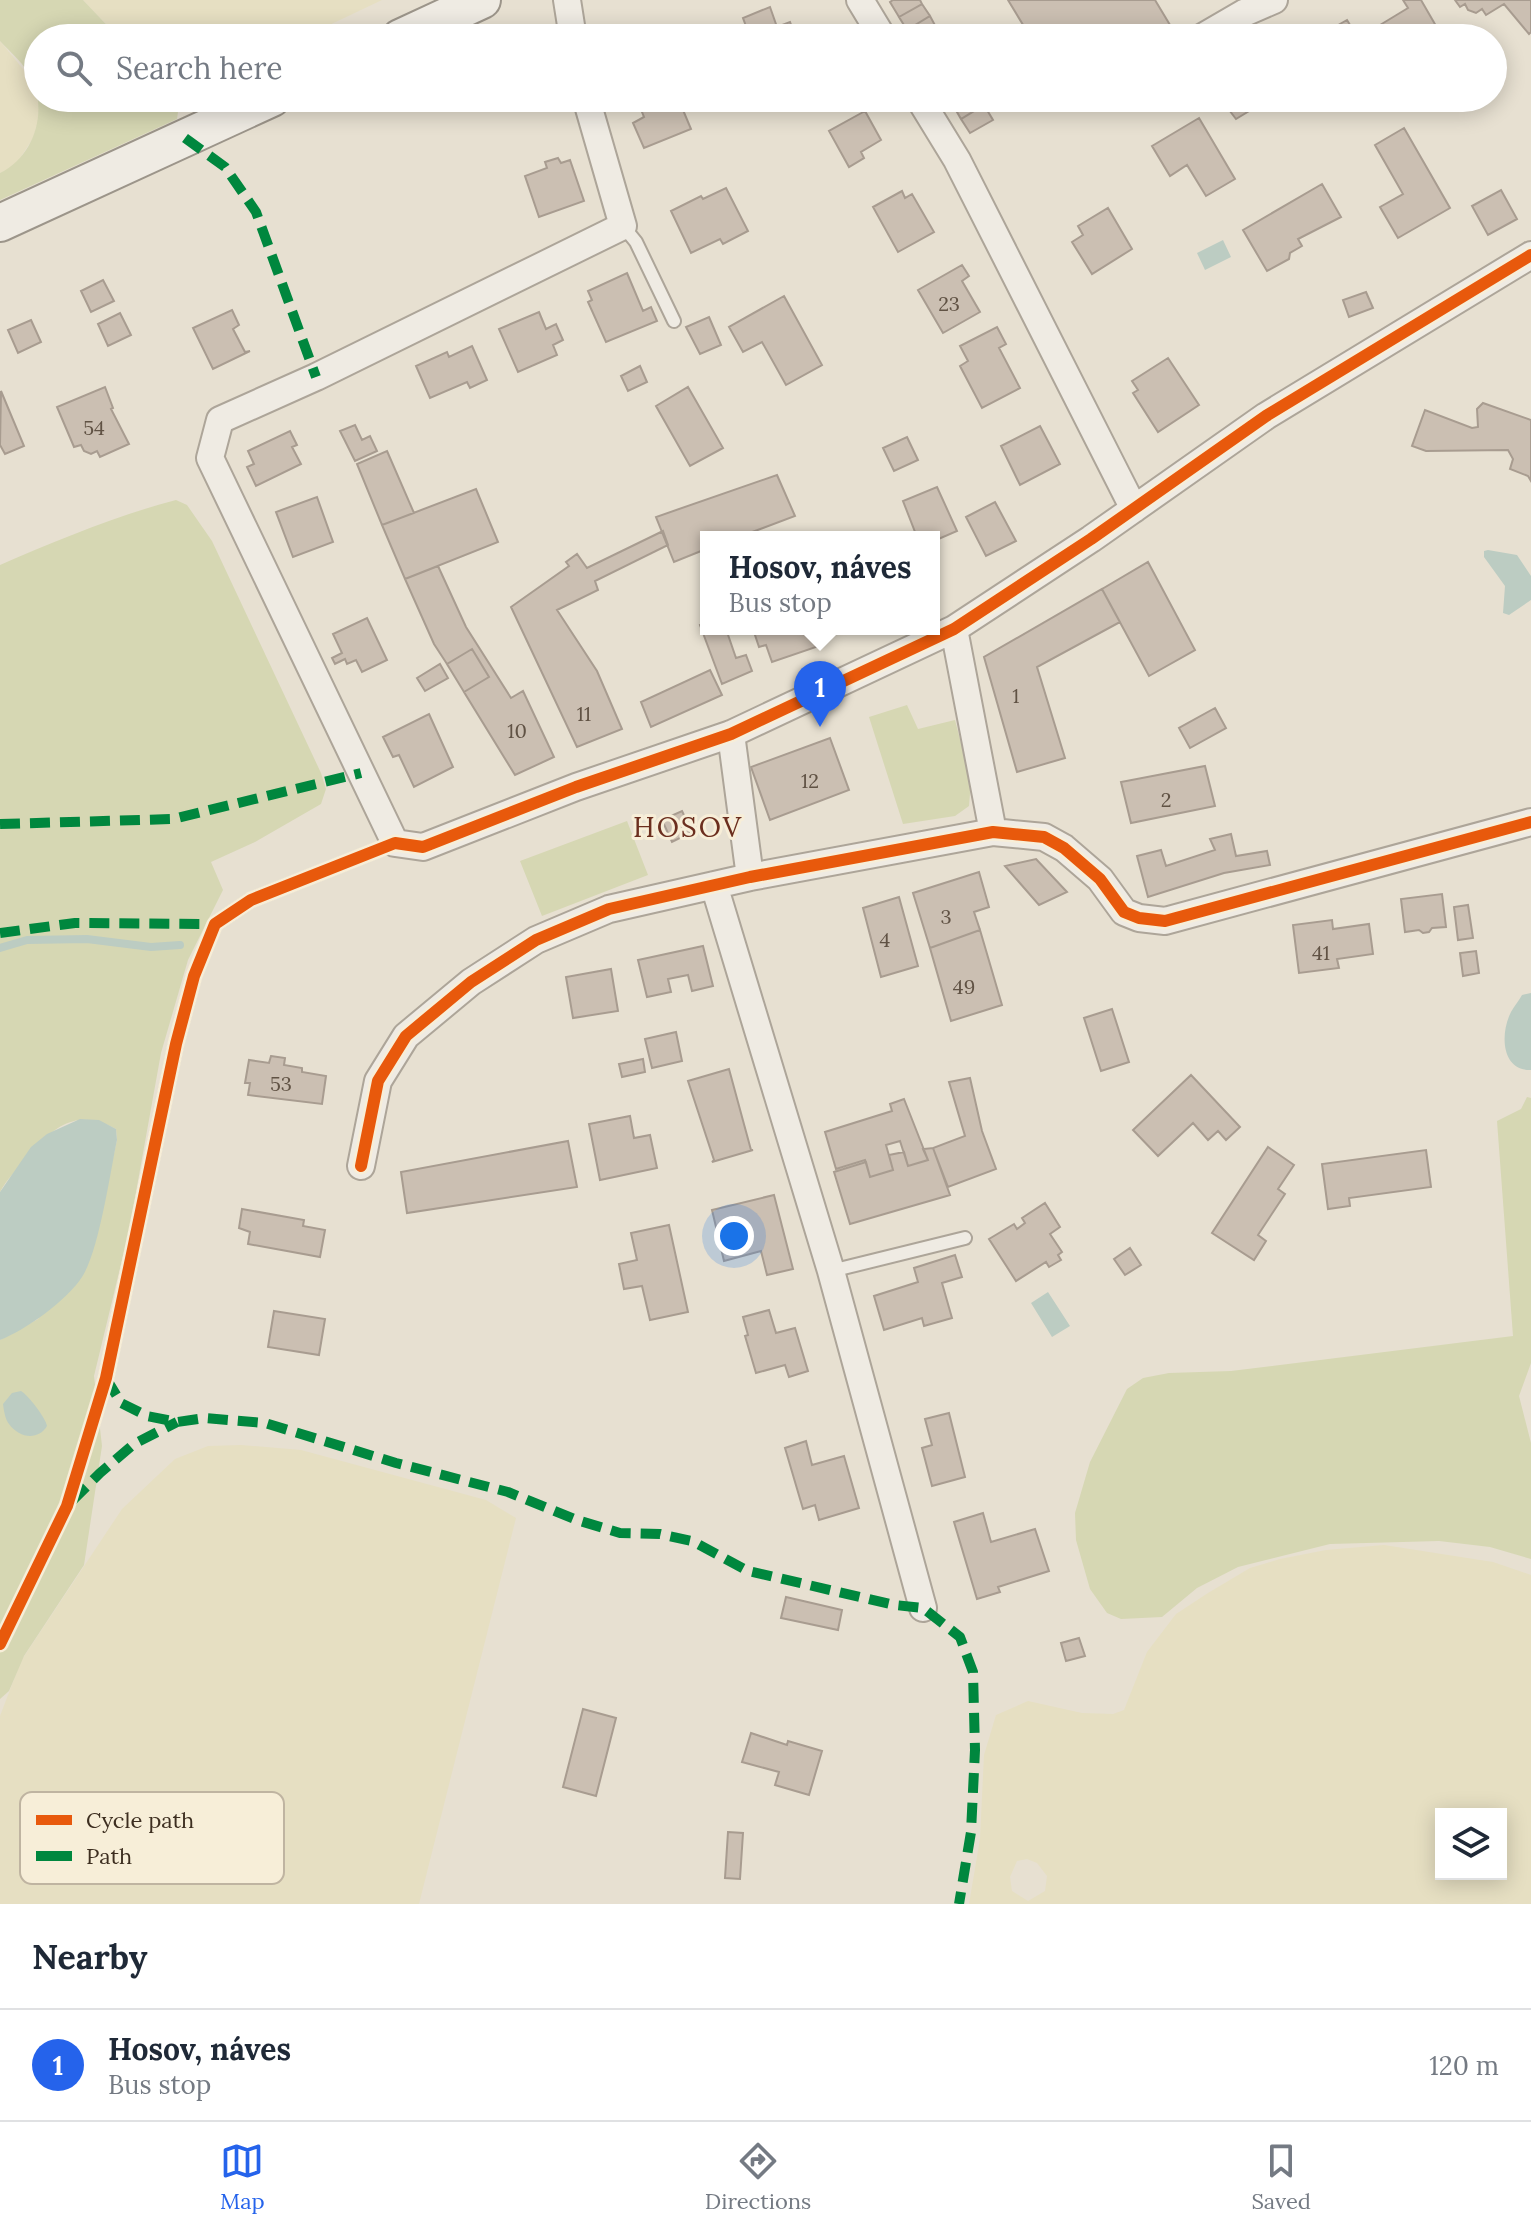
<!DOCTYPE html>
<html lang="en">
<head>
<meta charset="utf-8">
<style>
	:root { --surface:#fff; --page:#f6f6f7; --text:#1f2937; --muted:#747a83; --line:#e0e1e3; --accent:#2563eb }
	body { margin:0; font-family:Lora,serif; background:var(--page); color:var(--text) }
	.controls { position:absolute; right:24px; bottom:24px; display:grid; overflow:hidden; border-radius:0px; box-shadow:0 4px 20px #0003 }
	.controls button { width:72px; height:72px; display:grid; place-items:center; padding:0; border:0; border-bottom:2px solid var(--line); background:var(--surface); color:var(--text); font:40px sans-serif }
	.you { position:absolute; left:734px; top:1236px; width:28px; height:28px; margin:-20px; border:6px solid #fff; border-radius:50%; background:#1a73e8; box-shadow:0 0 0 12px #1a73e833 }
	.badge { display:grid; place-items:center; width:52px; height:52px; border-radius:50%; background:var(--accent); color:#fff; font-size:26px; font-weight:700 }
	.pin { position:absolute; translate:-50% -66px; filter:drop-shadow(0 2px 4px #0008) }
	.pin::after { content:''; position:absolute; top:42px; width:28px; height:24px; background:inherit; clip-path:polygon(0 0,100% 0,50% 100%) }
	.popup { position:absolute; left:700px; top:531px; width:240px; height:104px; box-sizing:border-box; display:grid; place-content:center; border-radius:0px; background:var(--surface); filter:drop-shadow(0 2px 6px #0005); font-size:26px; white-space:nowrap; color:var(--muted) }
	.popup b { font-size:30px; color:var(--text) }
	.popup::after { content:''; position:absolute; left:50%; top:100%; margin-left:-16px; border:16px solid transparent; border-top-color:var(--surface) }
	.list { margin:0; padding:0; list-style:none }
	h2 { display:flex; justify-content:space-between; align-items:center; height:104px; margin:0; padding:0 32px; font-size:34px }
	h2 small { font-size:26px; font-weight:400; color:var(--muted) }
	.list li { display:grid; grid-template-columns:52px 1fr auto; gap:24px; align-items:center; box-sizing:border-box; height:112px; padding:0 32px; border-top:2px solid var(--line) }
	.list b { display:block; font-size:30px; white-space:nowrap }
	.list p { margin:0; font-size:26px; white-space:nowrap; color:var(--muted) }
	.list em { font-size:26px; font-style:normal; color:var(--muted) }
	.icon { flex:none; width:44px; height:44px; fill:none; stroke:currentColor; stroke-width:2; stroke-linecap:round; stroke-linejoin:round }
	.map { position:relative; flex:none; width:1531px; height:1904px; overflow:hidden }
	.search { position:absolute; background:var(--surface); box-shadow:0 4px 20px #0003; left:24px; right:24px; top:24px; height:88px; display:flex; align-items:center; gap:20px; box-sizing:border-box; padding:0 28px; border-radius:44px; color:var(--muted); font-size:30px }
	.sheet { height:216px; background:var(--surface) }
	nav { display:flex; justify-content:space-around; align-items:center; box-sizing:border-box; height:112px; border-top:2px solid var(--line); background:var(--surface); font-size:22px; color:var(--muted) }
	nav a { display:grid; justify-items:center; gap:4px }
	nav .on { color:var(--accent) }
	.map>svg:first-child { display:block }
	.farmland { fill:#e6dfc2; fill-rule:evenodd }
	.green { fill:#d6d7b3 }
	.water { fill:#bcccc2 }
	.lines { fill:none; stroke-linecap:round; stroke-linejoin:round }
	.stream { stroke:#bcccc2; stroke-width:8 }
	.building { fill:#cbbfb2; stroke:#a89c90; stroke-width:2 }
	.lane-casing { stroke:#ada599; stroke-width:16 }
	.street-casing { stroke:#ada599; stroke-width:30 }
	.secondary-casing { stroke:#9c958a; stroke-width:40 }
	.lane { stroke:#efebe3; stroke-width:12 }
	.street { stroke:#efebe3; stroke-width:26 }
	.secondary { stroke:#efebe3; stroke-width:36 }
	.quiet { stroke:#00873e; stroke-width:10; stroke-dasharray:20 10; stroke-linecap:butt }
	.cycleway-casing { stroke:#f7eed8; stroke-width:17 }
	.cycleway { stroke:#e8590c; stroke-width:12 }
	.labels { text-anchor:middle; stroke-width:6; stroke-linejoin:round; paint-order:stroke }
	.number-label { font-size:20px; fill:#605244 }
	.quarter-label { font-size:28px; letter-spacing:2px; fill:#6b2e1e; stroke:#f7eed8 }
	.key { fill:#f7eed8; stroke:#bfb4a1; stroke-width:2 }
	.key-label { font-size:22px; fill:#3d2e20 }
</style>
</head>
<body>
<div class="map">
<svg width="1531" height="1904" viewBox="0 0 1531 1904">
	<rect width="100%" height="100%" fill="#e7e0d1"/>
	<path class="farmland" d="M83 0H382L302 38H119Z
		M0 41 32 80 39 106V119L33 138 15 166 0 173Z
		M241 1445 301 1450 486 1500 516 1518 419 1904H0V1716L21 1661 122 1509 175 1459 208 1446Z
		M1384 1545 1493 1562 1531 1575V1904H969L980 1839 984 1755 996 1715 1028 1701 1082 1713 1113 1714 1124 1710 1147 1652 1176 1614 1208 1593 1250 1568 1280 1559 1326 1550ZM1501 1814V1874H1441V1814ZM1027 1859 1037 1863 1047 1876 1045 1891 1028 1901 1012 1891 1010 1877 1017 1861Z"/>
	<path class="green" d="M0 0H83L119 38H38V98H180L177 119 0 200V173C33 157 47 115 33 81 26 65 11 53 0 41Z
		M176 500 187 505 212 541 321 773 326 789 321 804 255 842 211 862 223 890 188 960 161 1053 129 1231 94 1376 102 1446 84 1565 24 1656 9 1691 0 1699V1340L38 1319 94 1242 117 1140 116 1129C73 1106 51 1130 24 1161 16 1171 6 1180 0 1192V565C58 540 115 516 176 500Z
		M907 705 918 729 955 720 971 781 969 806 955 816 903 824 869 717Z
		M627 821 648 875 542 916 520 861Z
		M1527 1097 1531 1098V1363L1519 1396 1531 1443V1559L1490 1547 1439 1541 1330 1544 1238 1567 1197 1588 1162 1617 1121 1619 1107 1613 1090 1589 1076 1540 1075 1513 1090 1462 1127 1389 1143 1378 1169 1373 1231 1371 1513 1336 1497 1121 1521 1109Z"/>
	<path class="water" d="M1223 240 1231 257 1205 270 1197 253Z
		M1488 550 1517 555 1531 576V600L1509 615 1503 613 1505 586 1484 557V551Z
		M1531 993V1070C1501 1071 1500 1033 1511 1012 1514 1006 1519 1001 1522 995Z
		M80 1119 99 1120 116 1129 117 1140C110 1173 99 1251 82 1277 67 1300 26 1330 0 1340V1192L31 1147 47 1134Z
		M1048 1292 1070 1326 1052 1337 1031 1303Z
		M21 1391C28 1395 46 1418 47 1426 38 1441 19 1438 9 1424 5 1419 4 1411 3 1404L12 1393Z"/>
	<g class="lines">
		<path class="stream" d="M0 948 27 940 87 939 151 947 180 945"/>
	</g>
	<path class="building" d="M893 0H920L922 4 899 17 890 2Z
		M1008 0H1155L1170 25 1149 38H1031Z
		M1403 0H1421L1443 38H1387L1380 25 1408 8Z
		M1455 0H1531V32L1529 34 1504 4 1486 15 1482 9 1476 13 1468 10 1465 4 1460 7Z
		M922 4 930 16 907 30 899 17Z
		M770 7 777 27 790 22 796 38H748L750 37 743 18Z
		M930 16 937 29 921 38H912L907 30Z
		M1347 20 1358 38H1305L1314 32 1317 37Z
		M937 29 943 38H921Z
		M539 31 541 38H523Z
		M649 98H660L662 103 678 98 691 129 644 148 633 123 644 117 640 107 651 102Z
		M964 98H979L984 105 961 119 953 105Z
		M1220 98H1280L1271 104 1269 99 1236 119Z
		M984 105 993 120 970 133 961 119Z
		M865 111 881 140 861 152 864 158 849 167 829 131Z
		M1199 118 1235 179 1206 196 1187 165 1170 176 1152 146Z
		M1404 128 1450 208 1398 238 1380 207 1403 194 1375 145Z
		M558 158 561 163 570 160 584 201 539 217 525 176 547 168 545 162Z
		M1322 184 1341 217 1298 239 1302 246 1290 253 1289 259 1267 271 1243 230Z
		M726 188 748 231 723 244 720 239 691 253 671 211 701 196 703 199Z
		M1501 190 1517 219 1488 235 1472 206Z
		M902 191 905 198 912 194 934 232 898 252 873 207Z
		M1108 208 1132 249 1092 274 1072 242 1083 235 1078 226Z
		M962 265 969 276 962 281 980 312 943 333 918 290Z
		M627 273 643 311 651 307 657 321 606 342 588 302 592 300 588 291Z
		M103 280 114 301 91 312 81 291Z
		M1366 292 1373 308 1349 317 1343 300Z
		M784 296 822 365 786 385 762 342 743 352 729 327Z
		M232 310 239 325 233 329 245 352 250 351 213 369 193 328Z
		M539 312 546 329 556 324 563 340 553 345 557 355 518 372 499 329Z
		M120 313 131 335 108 346 98 324Z
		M709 317 721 345 700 354 686 327Z
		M31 320 41 342 18 353 8 330Z
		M997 327 1006 344 999 348 1020 388 982 408 960 366 968 361 960 346Z
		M472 346 487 380 470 388 467 382 430 398 416 366 447 352 449 357Z
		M1168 358 1199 405 1158 432 1133 393 1138 390 1132 381Z
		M640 366 647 382 628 391 621 376Z
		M105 387 113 408 111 409 129 444 100 457 97 451 91 454 84 451 81 445 74 447 57 407Z
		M688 387 723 448 690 466 656 406Z
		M1 391 24 446 5 454 0 445Z
		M1483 403 1531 420V481L1528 476 1510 469 1513 459 1508 450 1426 451 1412 446 1425 410 1472 428 1478 427 1477 409Z
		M355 425 362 440 370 436 377 451 355 461 340 431Z
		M1040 426 1060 464 1020 485 1001 446Z
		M290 431 297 445 292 447 301 464 256 486 247 467 254 464 248 451Z
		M907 437 918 460 894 471 883 448Z
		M387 451 414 513 382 525 357 464Z
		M777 475 795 516 739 537H706V549L674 562 656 517Z
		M937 487 957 531 934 541V537H917L903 501Z
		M476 489 498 542 405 579 382 525Z
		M317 497 333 542 293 557 276 512Z
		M995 502 1016 541 986 556 966 517Z
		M663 531 668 545 595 581 598 590 557 610 597 671 622 729 577 747 511 607 569 566 566 562 577 554 587 568Z
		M1148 562 1195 650 1149 676 1102 589Z
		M438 566 466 627 511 698 523 691 554 757 515 775 464 692 489 677 472 649 447 664 434 644 405 579Z
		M1102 589 1120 622 1037 667 1065 758 1017 772 984 657Z
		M367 618 387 660 362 672 356 660 347 664 345 659 335 664 332 658 342 653 333 634Z
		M706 622V629H726L736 658 746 655 752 671 722 684 700 625Z
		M761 629H813L819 646 772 662 766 645 759 647 754 632Z
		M472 649 489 677 464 692 447 664Z
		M440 664 448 678 425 691 417 678Z
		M710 670 722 695 651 727 641 702Z
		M1215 708 1226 728 1190 748 1179 728Z
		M429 714 453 767 414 787 399 755 393 757 383 737Z
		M830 738 849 790 770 820 751 767Z
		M1205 766 1215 806 1131 823 1121 782Z
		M682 811 692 832 672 842 662 820Z
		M1231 834 1236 856 1267 851 1270 865 1224 873 1148 897 1137 856 1161 850 1166 866 1215 850 1210 839Z
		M1036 859 1067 892 1039 905 1005 866Z
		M979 872 989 907 974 912 980 930 930 948 913 893Z
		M1442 894 1446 927 1432 928 1429 932 1423 933 1419 930 1405 932 1401 899Z
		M899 897 918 966 881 977 863 908Z
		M1468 905 1473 938 1458 940 1454 907Z
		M1332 920 1333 929 1369 924 1373 954 1337 959 1339 968 1299 973 1293 925Z
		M980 930 1002 1005 951 1021 930 948Z
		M703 946 713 986 692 991 688 975 668 979 671 992 647 997 638 960Z
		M1476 951 1479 973 1463 976 1460 953Z
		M611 969 618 1011 573 1018 566 977Z
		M1112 1009 1129 1062 1101 1071 1084 1018Z
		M676 1032 682 1061 652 1068 645 1039Z
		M271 1056 285 1058 284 1065 302 1068V1072L326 1076 322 1104 248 1095 250 1083H245L249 1060 269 1063Z
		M643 1059 645 1072 622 1077 619 1064Z
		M729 1069 751 1150H753L712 1162 714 1160 688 1081Z
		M1191 1075 1240 1127 1226 1140 1218 1131 1208 1140 1193 1123 1158 1156 1133 1130Z
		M970 1078 982 1131 996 1169 948 1187 933 1148 965 1136 949 1082Z
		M904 1099 928 1160 908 1166 900 1141 886 1145 893 1170 870 1177 865 1160 836 1169 825 1132 892 1111 890 1104Z
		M630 1116 634 1138 650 1135 657 1168 600 1180 589 1124Z
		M568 1141 577 1187 407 1213 401 1172Z
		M1268 1147 1294 1165 1278 1189 1285 1194 1258 1235 1266 1241 1254 1260 1212 1233Z
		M933 1148 950 1195 850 1224 834 1172 866 1162 870 1177 893 1170 889 1155 904 1152 908 1166 928 1160 923 1149Z
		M1426 1150 1431 1187 1349 1198 1350 1206 1328 1209 1322 1164Z
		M774 1195 793 1269 767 1275 761 1251 724 1261 712 1210Z
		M1045 1203 1060 1227 1050 1234 1062 1252 1058 1255 1061 1260 1049 1267 1046 1262 1016 1281 989 1239 1014 1224 1017 1229 1025 1223 1022 1218Z
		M242 1209 304 1220 303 1226 325 1230 320 1257 248 1244 250 1232 239 1228Z
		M669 1225 688 1312 650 1320 642 1286 624 1289 619 1264 637 1260 631 1233Z
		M1130 1248 1141 1265 1125 1275 1114 1259Z
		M955 1255 962 1277 942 1283 952 1318 924 1326 922 1318 884 1330 874 1296 918 1282 914 1268Z
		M769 1310 776 1333 795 1328 808 1371 789 1377 785 1365 756 1373 745 1336 748 1335 743 1317Z
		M274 1311 325 1319 319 1355 268 1347Z
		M949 1413 965 1477 932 1486 922 1448 932 1445 925 1419Z
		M806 1441 812 1465 844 1456 859 1508 819 1520 815 1505 803 1509 785 1448Z
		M983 1513 991 1542 1035 1529 1049 1571 998 1587 1000 1592 977 1599 954 1522Z
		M786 1597 842 1610 838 1630 781 1618Z
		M1079 1638 1085 1656 1066 1661 1061 1643Z
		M583 1709 616 1718 596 1796 563 1787Z
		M751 1733 787 1745 788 1741 822 1751 809 1795 775 1785 779 1772 742 1762Z
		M728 1832 743 1833 740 1879 725 1878Z"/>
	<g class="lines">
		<defs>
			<path id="lane" d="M623 226 636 242 674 321
				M831 1271 965 1238
				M0 1644 67 1506 106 1378 176 1044 194 976 215 924 251 900 395 843"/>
			<path id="street" d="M567 0 573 38
				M860 0 883 38
				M1201 38 1244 13 1274 0
				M586 98 623 226 316 377 220 420 210 458 395 843 423 847 576 787 731 734 954 629 1091 539 1266 416 1531 255
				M919 98 957 160 1134 509
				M954 629 993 832
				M731 734 750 877
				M714 885 831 1271 923 1608
				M361 1166 378 1081 406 1036 471 982 536 940 609 909 750 877 993 832 1044 837 1064 848 1100 879 1124 912 1139 918 1165 921 1531 822"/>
			<path id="secondary" d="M400 38 482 0
				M0 223 272 98"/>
		</defs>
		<use href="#lane" class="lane-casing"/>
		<use href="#street" class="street-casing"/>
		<use href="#secondary" class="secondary-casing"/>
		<use href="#lane" class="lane"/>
		<use href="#street" class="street"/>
		<use href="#secondary" class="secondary"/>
		<path class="quiet" d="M185 138 225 167 256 212 316 377
			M0 824 173 819 361 773
			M0 933 75 923 215 924
			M106 1378 121 1403 147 1416 177 1422 205 1418 265 1423 396 1463 508 1492 577 1520 620 1533 660 1534 692 1541 748 1571 895 1605 923 1608 960 1637 973 1672 975 1750 971 1832 959 1904
			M72 1501 100 1473 134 1444 177 1422"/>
		<defs>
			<path id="cycleway" d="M361 1166 378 1081 406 1036 471 982 536 940 609 909 750 877 993 832 1044 837 1064 848 1100 879 1124 912 1139 918 1165 921 1531 822
				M0 1644 67 1506 106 1378 176 1044 194 976 215 924 251 900 395 843 423 847 576 787 731 734 954 629 1091 539 1266 416 1531 255"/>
		</defs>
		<use href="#cycleway" class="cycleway-casing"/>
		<use href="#cycleway" class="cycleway"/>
	</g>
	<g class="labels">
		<g class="number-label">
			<text x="949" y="311">23</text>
			<text x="94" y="435">54</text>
			<text x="1016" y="703">1</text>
			<text x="584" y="721">11</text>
			<text x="517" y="738">10</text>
			<text x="810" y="788">12</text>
			<text x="1166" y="807">2</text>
			<text x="946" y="924">3</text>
			<text x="885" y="947">4</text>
			<text x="1321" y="960">41</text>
			<text x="964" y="994">49</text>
			<text x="281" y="1091">53</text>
		</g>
		<g class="quarter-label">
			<text x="688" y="837">HOSOV</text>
		</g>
	</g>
	<rect x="20" y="1792" width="264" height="92" rx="12" class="key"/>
	<rect x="36" y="1815" width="36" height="10" fill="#e8590c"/>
	<rect x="36" y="1851" width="36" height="10" fill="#00873e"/>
	<g class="key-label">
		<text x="86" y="1828">Cycle path</text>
		<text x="86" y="1864">Path</text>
	</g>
</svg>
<div class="controls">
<button><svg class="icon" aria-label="layers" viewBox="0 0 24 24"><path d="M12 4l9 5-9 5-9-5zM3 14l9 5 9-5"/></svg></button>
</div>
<div class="you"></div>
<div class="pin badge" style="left:820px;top:727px">1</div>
<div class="popup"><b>Hosov, náves</b>Bus stop</div>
<div class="search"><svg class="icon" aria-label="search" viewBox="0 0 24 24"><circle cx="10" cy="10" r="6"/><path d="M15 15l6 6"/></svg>Search here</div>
</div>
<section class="sheet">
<h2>Nearby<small></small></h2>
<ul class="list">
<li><span class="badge">1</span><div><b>Hosov, náves</b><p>Bus stop</p></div><em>120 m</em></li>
</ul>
</section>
<nav>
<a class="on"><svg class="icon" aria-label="map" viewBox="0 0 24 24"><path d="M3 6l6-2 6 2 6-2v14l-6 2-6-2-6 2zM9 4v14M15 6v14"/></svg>Map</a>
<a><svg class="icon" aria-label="directions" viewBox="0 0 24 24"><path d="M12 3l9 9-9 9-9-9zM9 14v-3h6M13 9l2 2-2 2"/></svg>Directions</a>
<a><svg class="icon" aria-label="saved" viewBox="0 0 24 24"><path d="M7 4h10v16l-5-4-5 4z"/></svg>Saved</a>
</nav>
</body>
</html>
